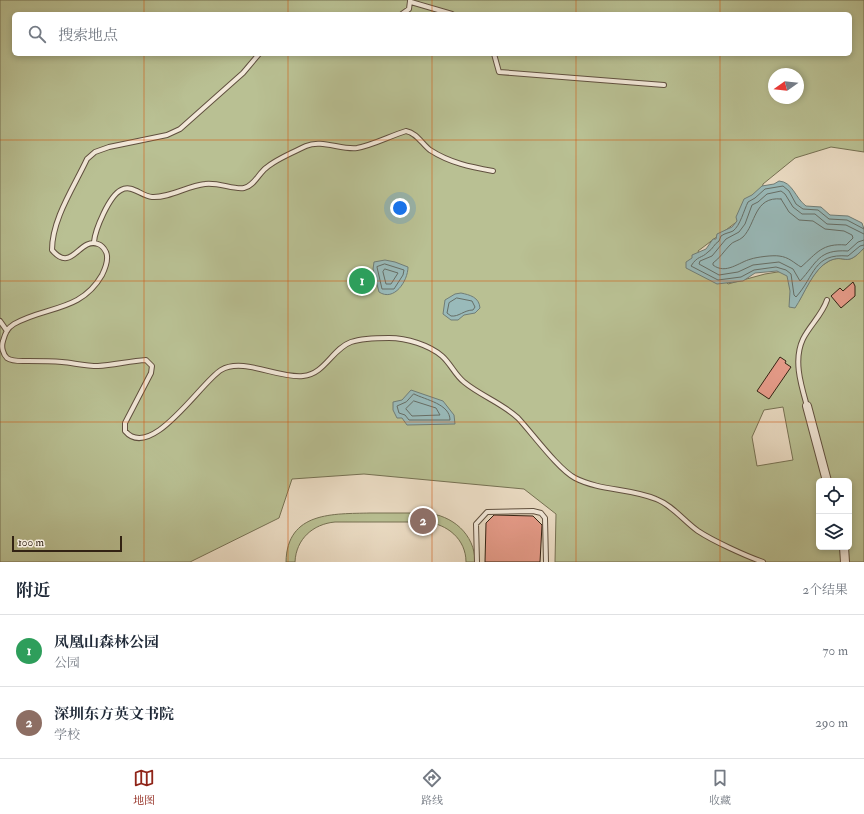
<!DOCTYPE html>
<html lang="zh">
<head>
<meta charset="utf-8">
<style>
	:root { --surface:#fff; --page:#f2f2f3; --text:#1f2937; --muted:#747a83; --line:#e0e1e3; --accent:#8f2418 }
	body { margin:0; font-family:"IM FELL Double Pica","Noto Serif SC",serif; background:var(--page); color:var(--text) }
	.controls { position:absolute; right:12px; bottom:12px; display:grid; overflow:hidden; border-radius:6px; box-shadow:0 2px 6px #0003 }
	.controls button { width:36px; height:36px; display:grid; place-items:center; padding:0; border:0; border-bottom:1px solid var(--line); background:var(--surface); color:var(--text); font:20px sans-serif }
	.compass { position:absolute; left:768px; top:68px; width:36px; height:36px; border-radius:50%; background:var(--surface); box-shadow:0 2px 6px #0003; rotate:255deg }
	.scale { position:absolute; left:12px; bottom:10px; width:110px; box-sizing:border-box; padding-left:4px; border:2px solid #322213; border-top:0; font-size:11px; line-height:14px; white-space:nowrap; color:#322213; -webkit-text-stroke:3px #f2e8d9; paint-order:stroke }
	.you { position:absolute; left:400px; top:208px; width:14px; height:14px; margin:-10px; border:3px solid #fff; border-radius:50%; background:#1a73e8; box-shadow:0 0 0 6px #1a73e833 }
	.badge { display:grid; place-items:center; width:26px; height:26px; border-radius:50%; background:var(--accent); color:#fff; font-size:13px; font-weight:700 }
	.pin { position:absolute; translate:-50% -50%; border:2px solid #fff; box-shadow:0 1px 4px #0006 }
	.list { margin:0; padding:0; list-style:none }
	h2 { display:flex; justify-content:space-between; align-items:center; height:52px; margin:0; padding:0 16px; font-size:17px }
	h2 small { font-size:13px; font-weight:400; color:var(--muted) }
	.list li { display:grid; grid-template-columns:26px 1fr auto; gap:12px; align-items:center; box-sizing:border-box; height:72px; padding:0 16px; border-top:1px solid var(--line) }
	.list b { display:block; font-size:15px; white-space:nowrap }
	.list p { margin:0; font-size:13px; white-space:nowrap; color:var(--muted) }
	.list em { font-size:13px; font-style:normal; color:var(--muted) }
	.icon { flex:none; width:22px; height:22px; fill:none; stroke:currentColor; stroke-width:2; stroke-linecap:round; stroke-linejoin:round }
	.map { position:relative; flex:none; width:864px; height:562px; overflow:hidden }
	.search { position:absolute; background:var(--surface); box-shadow:0 2px 6px #0003; left:12px; right:12px; top:12px; height:44px; display:flex; align-items:center; gap:10px; box-sizing:border-box; padding:0 14px; border-radius:6px; color:var(--muted); font-size:15px }
	.sheet { height:196px; background:var(--surface) }
	nav { display:flex; justify-content:space-around; align-items:center; box-sizing:border-box; height:56px; border-top:1px solid var(--line); background:var(--surface); font-size:11px; color:var(--muted) }
	nav a { display:grid; justify-items:center; gap:2px }
	nav .on { color:var(--accent) }
	.map>svg:first-child { display:block }
	.green { fill:#b9c093; stroke:#767153; fill-rule:evenodd }
	.water { fill:#99baba; stroke:#707d77 }
	.lines { fill:none; stroke-linecap:round; stroke-linejoin:round }
	.shore { stroke:#666e66; stroke-width:1 }
	.building { fill:#e69b89; stroke:#322213 }
	.lane-casing { stroke:#60503f; stroke-width:6 }
	.street-casing { stroke:#60503f; stroke-width:10 }
	.lane { stroke:#f2e8d9; stroke-width:4 }
	.street { stroke:#f2e8d9; stroke-width:8 }
	.grid { fill:none; stroke:#d6540d; stroke-width:1; stroke-opacity:0.55 }
</style>
</head>
<body>
<div class="map">
<svg width="864" height="562" viewBox="0 0 864 562">
	<rect width="100%" height="100%" fill="#ebdcc4"/>
	<filter id="stains"><feTurbulence type="fractalNoise" baseFrequency=".005" numOctaves="4"/><feColorMatrix values="0 0 0 0 .2 0 0 0 0 .09 0 0 0 0 .02 0 0 0 .5 -.17"/></filter>
	<radialGradient id="worn" r=".72"><stop offset=".6" stop-color="#630" stop-opacity="0"/><stop offset="1" stop-color="#630" stop-opacity=".3"/></radialGradient>
	<path class="green" d="M0 0H864V152L831 147 795 158 763 184 759 205 698 251 708 271 718 273 728 284 765 274 790 270 799 301C806 288 815 268 829 261 845 253 845 269 864 248V562H555L556 514 524 489 364 474 292 479 279 518 190 562H0ZM14 14H850V54H14ZM774 74H798V98H774ZM783 407 793 460 757 466 752 437 764 410ZM819 481H849V547H819Z
		M426 513C452 515 475 534 475 562H466C466 539 447 524 426 522H335C313 524 296 539 295 562H286C287 511 334 514 370 513 389 513 407 513 426 513Z"/>
	<path class="water" d="M779 181C793 182 795 198 806 206L821 207 830 215 848 216 862 223 864 229V248C845 269 846 253 829 261 813 269 804 295 795 308L789 307 790 291 787 276 777 271 755 273 743 281 717 284 686 268V262L692 258V255L706 249 713 239H716L717 234 732 227 737 221 736 217 744 199 752 195 762 186 774 184Z
		M385 260 395 262 408 267C408 281 394 302 379 292L373 269 374 262Z
		M461 293C470 295 479 297 480 308L475 313 464 315 458 320H451L443 314 445 300 455 294Z
		M411 390 443 401 454 415 455 424 407 425 402 418H397L393 410V402L402 400Z"/>
	<g class="lines">
		<path class="shore" d="M781 199 789 212 799 220 813 221 825 229 844 231 852 235 853 238 846 245C822 243 817 253 801 267 794 263 789 257 779 256 773 255 757 257 751 259 739 262 726 275 713 265V263C720 258 724 251 730 245 733 241 739 241 743 237 756 224 754 196 781 199Z
			M864 229 847 220 829 219 818 210 803 209 796 204 789 191 783 186 765 189 755 198 748 202C744 210 740 226 733 231 729 233 725 233 721 236L719 241C714 244 713 249 708 252 701 259 698 255 691 266L718 280 741 277 754 270 776 267 786 270 791 274 794 295 796 297C815 276 813 253 848 256L860 246 864 245
			M864 234 846 225 827 224 815 214H802L793 207 785 194 781 191 767 194 758 202 752 205 745 224 739 232 726 239 712 256 700 261 699 264 719 275 738 272 753 265 779 262 793 269 800 281C817 263 818 249 848 251L858 242 864 240
			M385 264 404 270 403 275 394 289H382L377 267Z
			M385 269 398 273 391 284H386L383 272Z
			M457 298 472 301 475 307 473 310C464 310 459 317 451 316L447 313 449 303Z
			M414 394C426 400 450 404 450 420H409L405 415 399 413 397 406 406 402Z
			M414 401 436 408 440 415 412 416 406 409Z"/>
	</g>
	<path class="building" d="M853 282 855 286V296L841 308 831 296 840 288 843 291Z
		M780 357 786 361 785 363 791 367 769 399 757 391Z
		M494 515 533 516 542 525 540 562H485L486 523Z"/>
	<g class="lines">
		<defs>
			<path id="lane" d="M411 2 452 14
				M402 14 409 9 410 1
				M259 54 243 73 180 129 167 135 109 147 95 152 87 159C74 187 52 219 52 250 72 274 79 237 98 244 101 245 104 248 106 252 109 259 105 269 102 275 81 312 45 306 14 324 7 328 5 334 3 341 1 347 3 354 7 358 13 362 22 361 28 361 39 361 51 361 62 362 73 363 86 366 98 366 114 365 130 361 146 360L152 366 151 373 125 423V431C151 462 201 382 221 370 243 357 279 379 303 376 325 374 332 349 351 342 363 338 377 338 389 338 407 338 429 345 442 356 451 364 455 375 464 382 481 396 502 403 518 418 532 433 559 470 575 478 600 491 630 488 656 499 672 505 684 521 698 531 713 541 746 556 763 562
				M494 54 499 72 664 85
				M94 242C95 230 109 196 121 190 132 184 141 196 152 197 170 198 187 186 205 184 218 182 234 190 244 188 254 186 259 173 266 168 276 159 294 152 306 146 321 139 341 150 357 148 373 145 390 136 406 131 417 133 422 144 430 150 450 163 471 167 493 171
				M0 321 7 331
				M807 406C801 385 793 360 803 339 810 325 822 315 827 300
				M477 562 476 524 487 512 533 511 541 513 545 518 546 562"/>
			<path id="street" d="M807 406 827 481
				M844 547 845 562"/>
		</defs>
		<use href="#lane" class="lane-casing"/>
		<use href="#street" class="street-casing"/>
		<use href="#lane" class="lane"/>
		<use href="#street" class="street"/>
	</g>
	<path class="grid" d="M144 0V14M288 0V14M432 0V14M576 0V14M720 0V14M144 54V562M288 54V562M432 54V562M576 54V562M720 54V562M0 140H864M0 281H864M0 422H864"/>
	<rect width="100%" height="100%" filter="url(#stains)"/>
	<rect width="100%" height="100%" fill="url(#worn)"/>
</svg>
<div class="controls">
<button><svg class="icon" aria-label="locate" viewBox="0 0 24 24"><circle cx="12" cy="12" r="6"/><path d="M12 2v4M12 18v4M2 12h4M18 12h4"/></svg></button>
<button><svg class="icon" aria-label="layers" viewBox="0 0 24 24"><path d="M12 4l9 5-9 5-9-5zM3 14l9 5 9-5"/></svg></button>
</div>
<svg class="compass" viewBox="-18 -18 36 36"><path d="M0-13l5 13h-10z" fill="#e53935"/><path d="M0 13l5-13h-10z" fill="#747a83"/></svg>
<div class="scale">100 m</div>
<div class="you"></div>
<div class="pin badge" style="left:362px;top:281px;background:#2e9e5b">1</div>
<div class="pin badge" style="left:423px;top:521px;background:#8d6e63">2</div>
<div class="search"><svg class="icon" aria-label="search" viewBox="0 0 24 24"><circle cx="10" cy="10" r="6"/><path d="M15 15l6 6"/></svg>搜索地点</div>
</div>
<section class="sheet">
<h2>附近<small>2个结果</small></h2>
<ul class="list">
<li><span class="badge" style="background:#2e9e5b">1</span><div><b>凤凰山森林公园</b><p>公园</p></div><em>70 m</em></li>
<li><span class="badge" style="background:#8d6e63">2</span><div><b>深圳东方英文书院</b><p>学校</p></div><em>290 m</em></li>
</ul>
</section>
<nav>
<a class="on"><svg class="icon" aria-label="map" viewBox="0 0 24 24"><path d="M3 6l6-2 6 2 6-2v14l-6 2-6-2-6 2zM9 4v14M15 6v14"/></svg>地图</a>
<a><svg class="icon" aria-label="directions" viewBox="0 0 24 24"><path d="M12 3l9 9-9 9-9-9zM9 14v-3h6M13 9l2 2-2 2"/></svg>路线</a>
<a><svg class="icon" aria-label="saved" viewBox="0 0 24 24"><path d="M7 4h10v16l-5-4-5 4z"/></svg>收藏</a>
</nav>
</body>
</html>
